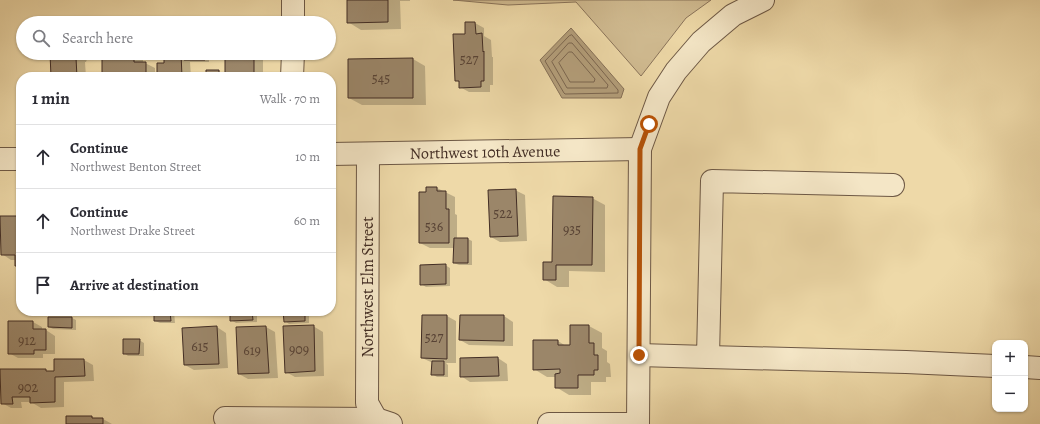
<!DOCTYPE html>
<html lang="en">
<head>
<meta charset="utf-8">
<style>
	:root { --surface:#fff; --page:#f2f2f3; --text:#2b2b33; --muted:#7c7c81; --line:#e1e1e2 }
	body { margin:0; font-family:Alegreya,serif; background:var(--page); color:var(--text) }
	.controls { position:absolute; right:12px; bottom:12px; display:grid; overflow:hidden; border-radius:8px; box-shadow:0 1px 3px #0004 }
	.controls button { width:36px; height:36px; display:grid; place-items:center; padding:0; border:0; border-bottom:1px solid var(--line); background:var(--surface); color:var(--text); font:20px sans-serif }
	.stop { position:absolute; width:12px; height:12px; margin:-9px; border:3px solid #b45309; border-radius:50%; background:#fff }
	.stop.end { background:#b45309; border-color:#fff; box-shadow:0 1px 4px #0008 }
	.list { margin:0; padding:0; list-style:none }
	h2 { display:flex; justify-content:space-between; align-items:center; height:52px; margin:0; padding:0 16px; font-size:17px }
	h2 small { font-size:13px; font-weight:400; color:var(--muted) }
	.list li { display:grid; grid-template-columns:26px 1fr auto; gap:12px; align-items:center; box-sizing:border-box; height:64px; padding:0 16px; border-top:1px solid var(--line) }
	.list b { display:block; font-size:15px; white-space:nowrap }
	.list p { margin:0; font-size:13px; white-space:nowrap; color:var(--muted) }
	.list em { font-size:13px; font-style:normal; color:var(--muted) }
	.icon { flex:none; width:22px; height:22px; fill:none; stroke:currentColor; stroke-width:2; stroke-linecap:round; stroke-linejoin:round }
	.map { position:relative; flex:none; width:1040px; height:424px; overflow:hidden }
	.search { position:absolute; background:var(--surface); box-shadow:0 1px 3px #0004; left:16px; top:16px; width:320px; height:44px; display:flex; align-items:center; gap:10px; box-sizing:border-box; padding:0 14px; border-radius:22px; color:var(--muted); font-size:15px }
	.panel { position:absolute; background:var(--surface); box-shadow:0 1px 3px #0004; left:16px; top:72px; width:320px; height:244px; border-radius:16px }
	.map>svg:first-child { display:block }
	.green { fill:#d1bc92; stroke:#8a745b }
	.water { fill:#b49f7b; stroke:#867158 }
	.shadow { fill:#0003 }
	.lines { fill:none; stroke-linecap:round; stroke-linejoin:round }
	.shore { stroke:#7b6650; stroke-width:1 }
	.building { fill:#9b8669; stroke:#422d24 }
	.minor-casing { stroke:#6d5845; stroke-width:24 }
	.minor { stroke:#f4e6c6; stroke-width:22 }
	.route { stroke:#b45309; stroke-width:5 }
	.labels { text-anchor:middle; stroke-width:3; stroke-linejoin:round; paint-order:stroke }
	.number-label { font-size:14px; fill:#584335 }
	.street-label { font-size:16px; fill:#422d24; stroke:#f4e6c6 }
</style>
</head>
<body>
<div class="map">
<svg width="1040" height="424" viewBox="0 0 1040 424">
	<rect width="100%" height="100%" fill="#eed9a8"/>
	<filter id="stains"><feTurbulence type="fractalNoise" baseFrequency=".005" numOctaves="4"/><feColorMatrix values="0 0 0 0 .2 0 0 0 0 .09 0 0 0 0 .02 0 0 0 .5 -.17"/></filter>
	<radialGradient id="worn" r=".72"><stop offset=".6" stop-color="#630" stop-opacity="0"/><stop offset="1" stop-color="#630" stop-opacity=".3"/></radialGradient>
	<path class="green" d="M453 0H711L686 18 641 76 576 2 508 5Z"/>
	<path class="water" d="M571 28 624 89 621 98H562L540 60Z"/>
	<path class="shadow" d="M348 0H410V1H400L401 29 361 30 348 22Z
		M475 23 484 28V36L491 40 492 57H493V85H490V92H469L460 87V83L456 80 466 35Z
		M51 53H89L86 62H85L86 77H52Z
		M103 53H142L143 54V63H145L155 68V77H103Z
		M165 53H209V62H190L191 77H158L165 64Z
		M226 53H263V77H226Z
		M413 59 425 66 426 105H362L349 98Z
		M219 71 223 74V77H207Z
		M427 188H437L455 197V214L457 215V239H468L472 241V265H459L454 263V248H430L420 243Z
		M515 190 525 195 527 241 500 242 491 237Z
		M592 198 605 205V272L569 271V287H557L544 279Z
		M21 217V268L16 265V260H11L2 254Z
		M445 265 450 268V286L426 287 421 284Z
		M155 311H174L175 323H160L155 321Z
		M231 311H257V322L236 323 231 320Z
		M284 311H309V323L289 324 285 321Z
		M447 316 456 321V363H446L448 365V377H437L432 374 433 363 422 358Z
		M504 316 513 322V346L469 345 460 340Z
		M72 318 76 320V330L53 329 49 327Z
		M9 322H33L42 327V330H46L55 336V354H43V358H18L9 353Z
		M313 326 323 332 324 376 295 377 286 372Z
		M589 326 602 333V348L607 351V362L610 364 611 377H606V382H591V395H569L556 387V377H547L534 369 558 341 566 346H571Z
		M217 327 226 333 228 368 194 370 185 365 183 329Z
		M266 327 275 332 278 378 248 379 239 374Z
		M139 340 144 343V356H128L124 353Z
		M498 358 507 364 508 381 470 382 461 376V359Z
		M55 360H84L93 365 94 381 64 382V407L41 408 31 402H21L22 408H11L2 403 45 370 50 372H55Z
		M67 417H92L95 419H103L112 424H67Z"/>
	<g class="lines">
		<path class="shore" d="M572 35 618 90V93L565 94 564 93 545 61 569 36Z
			M569 43H572L608 85 607 88H567L552 62Z
			M569 52H572L595 79 594 82H570L559 63Z"/>
	</g>
	<path class="building" d="M347 0H388V22L347 23Z
		M465 22H475L476 34 482 33 483 52 484 51V81H481V87L459 88V81H455L453 34H465Z
		M50 53H79L77 58H76L77 77H51Z
		M102 53H134V62H146V77H102Z
		M164 53H181L182 77H157V63H164Z
		M184 53H205V60H184Z
		M225 53H254V77H225Z
		M413 58V98H348V59Z
		M206 70H219V77H206Z
		M426 187H437V191H446V209H449V243H419V192H426Z
		M516 189 518 236 490 237 488 190Z
		M553 196 593 197 592 265H556V280H543V262H552Z
		M0 216H21V266H15V255H1Z
		M454 238H468V263H453Z
		M446 264V284L420 285V265Z
		M154 311H170L171 321H154Z
		M230 311H252L253 320 230 321Z
		M283 311H305V321L284 322Z
		M422 315H447V359L421 358Z
		M460 315H504V341L459 340Z
		M48 317H72V328L48 327Z
		M8 321H33V329H46V350H34V354H8Z
		M314 325 315 371 285 373 283 326Z
		M570 325H589V343H594V355H598V370H594V375H578V388H555V374L560 373V369L533 370V340H558V345H570Z
		M217 326 219 364 184 365 182 328Z
		M266 326 269 373 238 374 236 327Z
		M123 339H140L139 354H123Z
		M498 357 499 376 460 377V358Z
		M54 359H84L85 376 55 377V402L30 403V397H12L13 404H1L0 369H46V371H54Z
		M432 361H444V375H431Z
		M66 416H92V418H103V424H66Z"/>
	<g class="lines">
		<defs>
			<g id="minor">
				<path d="M293 23V0"/>
				<path d="M292 77 293 53"/>
				<path id="s1" d="M331 154 640 149"/>
				<path d="M368 154 367 403 376 419"/>
				<path d="M0 159H21"/>
				<path d="M639 355 708 357 712 181 893 185"/>
				<path d="M708 357 906 362 995 366"/>
				<path d="M1025 367 1040 368"/>
				<path d="M225 418 376 419 391 424"/>
				<path d="M549 424H638"/>
				<path d="M638 424 640 149 659 97 676 71 701 42 733 15 763 0"/>
			</g>
		</defs>
		<use href="#minor" class="minor-casing"/>
		<use href="#minor" class="minor"/>
	</g>
	<g class="lines">
		<path class="route" d="M639 355 640 149 649 124"/>
	</g>
	<g class="labels">
		<g class="number-label">
			<text x="469" y="64">527</text>
			<text x="381" y="83">545</text>
			<text x="503" y="218">522</text>
			<text x="434" y="231">536</text>
			<text x="572" y="234">935</text>
			<text x="434" y="342">527</text>
			<text x="27" y="345">912</text>
			<text x="200" y="351">615</text>
			<text x="299" y="354">909</text>
			<text x="252" y="355">619</text>
			<text x="28" y="392">902</text>
		</g>
		<g class="street-label">
			<text dy="6" stroke="none"><textPath href="#s1" startOffset="154">Northwest 10th Avenue</textPath></text>
			<text transform="translate(367 287) rotate(-90)" y="6">Northwest Elm Street</text>
		</g>
	</g>
	<rect width="100%" height="100%" filter="url(#stains)"/>
	<rect width="100%" height="100%" fill="url(#worn)"/>
</svg>
<div class="controls">
<button>+</button>
<button>−</button>
</div>
<div class="stop" style="left:649px;top:124px"></div>
<div class="stop end" style="left:639px;top:355px"></div>
<div class="search"><svg class="icon" aria-label="search" viewBox="0 0 24 24"><circle cx="10" cy="10" r="6"/><path d="M15 15l6 6"/></svg>Search here</div>
<section class="panel">
<h2>1 min<small>Walk · 70 m</small></h2>
<ul class="list">
<li><svg class="icon" aria-label="ahead" viewBox="0 0 24 24"><path d="M12 20V5M6 11l6-6 6 6"/></svg><div><b>Continue</b><p>Northwest Benton Street</p></div><em>10 m</em></li>
<li><svg class="icon" aria-label="ahead" viewBox="0 0 24 24"><path d="M12 20V5M6 11l6-6 6 6"/></svg><div><b>Continue</b><p>Northwest Drake Street</p></div><em>60 m</em></li>
<li><svg class="icon" aria-label="arrive" viewBox="0 0 24 24"><path d="M6 21V4h12l-3 4 3 4H6"/></svg><div><b>Arrive at destination</b></div></li>
</ul>
</section>
</div>
</body>
</html>
